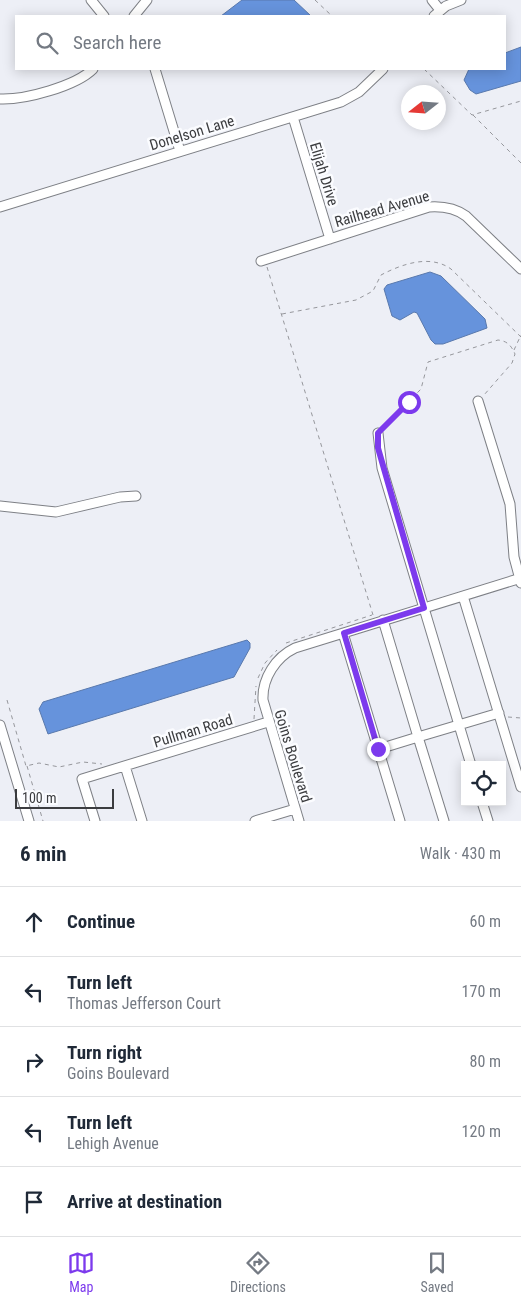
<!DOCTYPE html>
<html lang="en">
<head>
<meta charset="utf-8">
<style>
	:root { --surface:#fff; --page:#f2f2f3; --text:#1f2937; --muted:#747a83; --line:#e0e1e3; --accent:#7c3aed }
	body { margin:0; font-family:"Roboto Condensed",sans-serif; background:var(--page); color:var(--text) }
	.controls { position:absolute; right:15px; bottom:15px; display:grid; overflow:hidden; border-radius:0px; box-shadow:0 2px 12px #0003 }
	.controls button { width:45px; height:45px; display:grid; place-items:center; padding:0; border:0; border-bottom:1px solid var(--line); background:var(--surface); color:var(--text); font:25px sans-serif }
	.compass { position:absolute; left:401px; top:85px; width:45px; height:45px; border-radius:50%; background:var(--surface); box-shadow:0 2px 12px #0003; rotate:253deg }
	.scale { position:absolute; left:15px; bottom:12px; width:99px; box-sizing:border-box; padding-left:5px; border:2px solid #3b3c3f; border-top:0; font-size:14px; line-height:18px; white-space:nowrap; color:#3b3c3f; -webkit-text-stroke:4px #fbfcff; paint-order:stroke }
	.stop { position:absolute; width:15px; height:15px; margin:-11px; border:4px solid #7c3aed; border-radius:50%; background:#fff }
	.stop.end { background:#7c3aed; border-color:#fff; box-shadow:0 1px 5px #0008 }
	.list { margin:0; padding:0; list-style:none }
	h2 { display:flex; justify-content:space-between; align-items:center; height:65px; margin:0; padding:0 20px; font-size:21px }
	h2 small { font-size:16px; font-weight:400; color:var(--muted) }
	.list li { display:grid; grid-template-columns:32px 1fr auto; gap:15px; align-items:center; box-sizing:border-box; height:70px; padding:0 20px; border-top:1px solid var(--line) }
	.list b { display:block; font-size:19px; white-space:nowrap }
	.list p { margin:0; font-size:16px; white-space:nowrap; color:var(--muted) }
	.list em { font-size:16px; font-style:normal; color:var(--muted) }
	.icon { flex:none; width:28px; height:28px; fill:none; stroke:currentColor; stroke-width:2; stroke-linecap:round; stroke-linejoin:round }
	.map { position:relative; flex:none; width:521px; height:821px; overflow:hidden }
	.search { position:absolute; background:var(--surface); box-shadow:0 2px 12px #0003; left:15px; right:15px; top:15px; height:55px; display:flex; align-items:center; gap:12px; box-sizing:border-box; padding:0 18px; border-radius:0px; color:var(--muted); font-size:19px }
	.sheet { height:415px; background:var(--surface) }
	nav { display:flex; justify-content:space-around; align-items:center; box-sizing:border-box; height:70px; border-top:1px solid var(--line); background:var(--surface); font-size:14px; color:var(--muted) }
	nav a { display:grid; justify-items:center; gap:2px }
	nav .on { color:var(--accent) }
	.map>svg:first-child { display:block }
	.water { fill:#6693dc; stroke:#5979ad }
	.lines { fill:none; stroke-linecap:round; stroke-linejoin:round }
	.minor-casing { stroke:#7e8086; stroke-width:11 }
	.path { stroke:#96979c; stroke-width:1; stroke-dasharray:4 4; stroke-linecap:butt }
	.minor { stroke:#fff; stroke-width:9 }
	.route { stroke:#7c3aed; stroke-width:6 }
	.labels { text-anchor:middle; stroke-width:5; stroke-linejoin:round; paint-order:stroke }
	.street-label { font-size:15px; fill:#3b3c3f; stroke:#fbfcff }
</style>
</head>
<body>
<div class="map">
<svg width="521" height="821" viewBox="0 0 521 821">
	<rect width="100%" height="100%" fill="#edeff6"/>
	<path class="water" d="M242 0H294L311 16H221Z
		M521 47V81L476 94 470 90 464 80 469 69H505V53Z
		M430 272 441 276 485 319 487 328 443 344H435L431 340 417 313 414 312 400 320 392 316 384 289 387 285Z
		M247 640 250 643V648L234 677 48 734 39 709 43 702Z"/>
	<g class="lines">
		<defs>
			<path id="minor" d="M91 0 104 16
				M432 0 440 10
				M134 16 147 0
				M434 16 446 6 461 0
				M155 69 180 151
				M0 99C25 100 76 86 93 69
				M293 117 330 239
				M0 207 341 102 359 92 383 69
				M261 261 429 207C443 206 455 208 466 216L521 269
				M478 401 510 504 514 557 521 583
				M378 433 382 468 471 765
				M0 506 56 512 120 497 136 496
				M463 596 521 787
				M383 620 418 737 499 713
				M343 633 400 821
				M0 725 29 821
				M379 749 418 737 444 821
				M125 766 142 821
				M482 802 488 821
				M95 821 82 779 268 722
				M255 821 295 809
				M299 821 263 700C262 678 276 657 295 648L521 578"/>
		</defs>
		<use href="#minor" class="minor-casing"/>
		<path class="path" d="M315 0 332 16
			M424 69 472 115 521 101
			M473 115 521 163
			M267 267 373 615
			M282 314 356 300 373 291 381 275C402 264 430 254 451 269L521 337
			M514 350 521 335
			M384 427 421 389 428 362 498 340C507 341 511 345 515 354L512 363 484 395
			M286 643 372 615
			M258 678 265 663 277 650
			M7 700 26 766 39 763 59 767 83 762 102 764
			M508 717 521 718
			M254 719 256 686
			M27 766 43 821"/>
		<use href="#minor" class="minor"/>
	</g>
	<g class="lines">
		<path class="route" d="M378 749 344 633 424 608 378 448V433L409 402"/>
	</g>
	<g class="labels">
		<g class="street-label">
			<text transform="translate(192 133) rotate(-17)" y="5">Donelson Lane</text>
			<text transform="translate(324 174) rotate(73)" y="5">Elijah Drive</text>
			<text transform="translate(382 209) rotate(-16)" y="5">Railhead Avenue</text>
			<text transform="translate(193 731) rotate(-17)" y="5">Pullman Road</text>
			<text transform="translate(293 756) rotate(73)" y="5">Goins Boulevard</text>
		</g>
	</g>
</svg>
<div class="controls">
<button><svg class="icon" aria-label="locate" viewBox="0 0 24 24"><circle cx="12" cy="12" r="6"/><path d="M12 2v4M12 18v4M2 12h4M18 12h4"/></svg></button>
</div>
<svg class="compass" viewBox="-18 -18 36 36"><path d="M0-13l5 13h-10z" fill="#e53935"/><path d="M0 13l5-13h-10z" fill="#747a83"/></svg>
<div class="scale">100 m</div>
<div class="stop" style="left:409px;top:402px"></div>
<div class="stop end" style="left:378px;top:749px"></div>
<div class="search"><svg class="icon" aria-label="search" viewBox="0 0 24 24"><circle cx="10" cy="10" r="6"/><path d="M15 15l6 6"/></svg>Search here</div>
</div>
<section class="sheet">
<h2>6 min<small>Walk · 430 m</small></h2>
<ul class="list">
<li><svg class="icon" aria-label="ahead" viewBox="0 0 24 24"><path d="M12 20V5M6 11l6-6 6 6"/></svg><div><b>Continue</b></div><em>60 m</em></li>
<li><svg class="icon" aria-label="left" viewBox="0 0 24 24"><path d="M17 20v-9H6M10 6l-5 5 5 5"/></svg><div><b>Turn left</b><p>Thomas Jefferson Court</p></div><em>170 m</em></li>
<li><svg class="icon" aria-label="right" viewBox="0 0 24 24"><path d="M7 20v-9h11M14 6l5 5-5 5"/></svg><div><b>Turn right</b><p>Goins Boulevard</p></div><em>80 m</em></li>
<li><svg class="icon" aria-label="left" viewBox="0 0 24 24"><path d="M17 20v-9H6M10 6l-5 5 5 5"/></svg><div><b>Turn left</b><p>Lehigh Avenue</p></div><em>120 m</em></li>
<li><svg class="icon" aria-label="arrive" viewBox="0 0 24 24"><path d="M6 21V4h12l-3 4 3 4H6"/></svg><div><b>Arrive at destination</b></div></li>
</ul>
</section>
<nav>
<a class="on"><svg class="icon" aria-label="map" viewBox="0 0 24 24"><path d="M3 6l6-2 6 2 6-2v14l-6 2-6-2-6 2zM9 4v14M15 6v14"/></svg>Map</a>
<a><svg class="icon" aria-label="directions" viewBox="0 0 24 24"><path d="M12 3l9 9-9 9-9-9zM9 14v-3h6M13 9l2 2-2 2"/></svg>Directions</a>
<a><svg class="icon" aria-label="saved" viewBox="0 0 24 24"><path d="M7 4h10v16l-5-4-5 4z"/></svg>Saved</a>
</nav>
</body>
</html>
